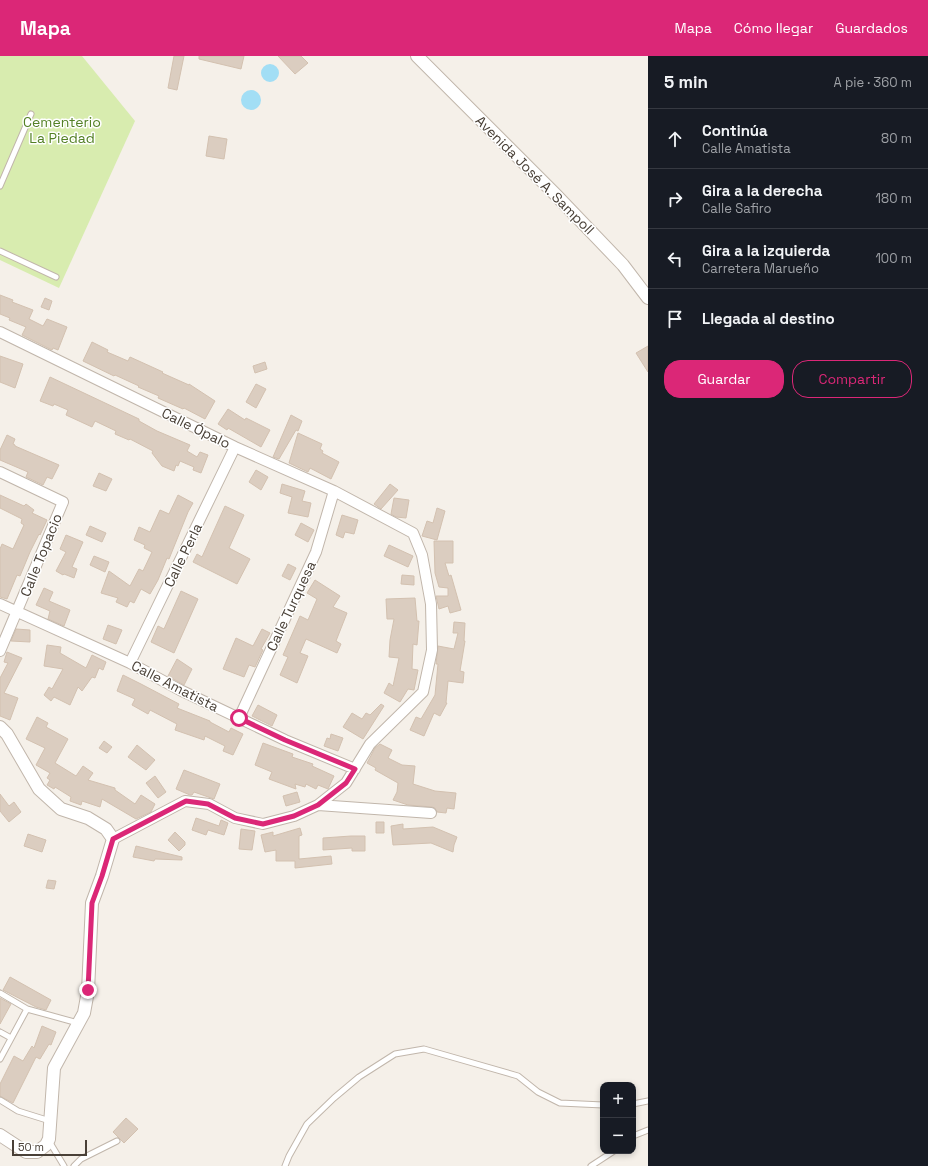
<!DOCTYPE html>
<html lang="es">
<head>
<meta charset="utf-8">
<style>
	:root { --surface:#171b24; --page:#242831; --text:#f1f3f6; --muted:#9ea1a6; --line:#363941; --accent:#db2777 }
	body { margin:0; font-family:"Space Grotesk",sans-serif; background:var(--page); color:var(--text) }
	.controls { position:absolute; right:12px; bottom:12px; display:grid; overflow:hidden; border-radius:8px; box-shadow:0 2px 6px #0003 }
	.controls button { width:36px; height:36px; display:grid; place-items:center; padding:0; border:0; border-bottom:1px solid var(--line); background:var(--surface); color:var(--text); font:20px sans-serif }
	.scale { position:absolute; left:12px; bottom:10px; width:75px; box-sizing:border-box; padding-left:4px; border:2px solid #494037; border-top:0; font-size:11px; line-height:14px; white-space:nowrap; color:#494037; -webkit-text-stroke:3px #fff; paint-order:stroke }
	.stop { position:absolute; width:12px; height:12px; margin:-9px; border:3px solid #db2777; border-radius:50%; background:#fff }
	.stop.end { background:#db2777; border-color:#fff; box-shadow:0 1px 4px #0008 }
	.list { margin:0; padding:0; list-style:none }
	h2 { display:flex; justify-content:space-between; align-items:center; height:52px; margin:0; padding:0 16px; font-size:17px }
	h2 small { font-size:13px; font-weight:400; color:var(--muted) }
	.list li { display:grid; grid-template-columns:26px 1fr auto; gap:12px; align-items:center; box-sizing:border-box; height:60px; padding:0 16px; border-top:1px solid var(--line) }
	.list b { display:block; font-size:15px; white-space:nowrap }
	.list p { margin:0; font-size:13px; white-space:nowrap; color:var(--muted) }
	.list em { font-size:13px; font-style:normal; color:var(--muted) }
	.actions { display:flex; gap:8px; padding:12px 16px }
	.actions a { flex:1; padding:9px 0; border:1px solid var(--accent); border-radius:16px; text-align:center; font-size:14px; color:var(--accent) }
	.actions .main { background:var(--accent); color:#fff }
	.icon { flex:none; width:22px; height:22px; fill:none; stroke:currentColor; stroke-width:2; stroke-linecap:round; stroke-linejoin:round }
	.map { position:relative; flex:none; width:648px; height:1110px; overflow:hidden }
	header { display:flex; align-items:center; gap:24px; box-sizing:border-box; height:56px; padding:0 20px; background:var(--accent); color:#fff }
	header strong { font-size:19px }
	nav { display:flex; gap:22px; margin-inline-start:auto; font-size:14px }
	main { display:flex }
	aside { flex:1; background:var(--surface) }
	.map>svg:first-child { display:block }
	.green { fill:#d8ecaf }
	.water { fill:#a2def5 }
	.building { fill:#dbcdc0; stroke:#d3c1b0 }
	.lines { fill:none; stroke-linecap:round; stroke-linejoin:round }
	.service-casing { stroke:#c1b6ab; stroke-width:7 }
	.minor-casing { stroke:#c1b6ab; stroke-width:12 }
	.tertiary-casing { stroke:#c1b6ab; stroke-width:14 }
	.service { stroke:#fff; stroke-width:5 }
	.minor { stroke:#fff; stroke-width:10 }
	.tertiary { stroke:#fff; stroke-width:12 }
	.route { stroke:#db2777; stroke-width:5 }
	.labels { text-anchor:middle; stroke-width:3; stroke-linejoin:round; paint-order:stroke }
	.park-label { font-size:14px; fill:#538025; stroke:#fff }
	.street-label { font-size:14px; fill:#494037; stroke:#fff }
</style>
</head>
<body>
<header>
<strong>Mapa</strong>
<nav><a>Mapa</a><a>Cómo llegar</a><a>Guardados</a></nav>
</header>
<main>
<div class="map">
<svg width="648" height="1110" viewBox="0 0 648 1110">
	<rect width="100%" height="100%" fill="#f5f0e9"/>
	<path class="green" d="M0 0H82L135 65 59 232 0 204Z"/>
	<path class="water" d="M261 17a9 9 0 1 1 18 0a9 9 0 1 1-18 0Z
		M241 44a10 10 0 1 1 20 0a10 10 0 1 1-20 0Z"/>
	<path class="building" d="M174 0H184L177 34 168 32Z
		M199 0H244L241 13 199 3Z
		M278 0H301L308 7 295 18Z
		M209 80 227 83 224 103 206 100Z
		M0 239 13 244 12 246 33 254 29 263 43 270 47 263 67 271 58 294 53 292 52 294 22 279 26 271 9 264 10 262 0 258Z
		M45 242 52 245 49 254 41 251Z
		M92 286 108 294 107 296 128 305 130 301 163 316 162 317 189 329V328L215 345 205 363 184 352 183 353 158 342 159 340 138 331 139 330 115 319 114 320 83 305Z
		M648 290V316L636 297Z
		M0 300 23 308 15 332 0 326Z
		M265 306 267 313 255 317 253 310Z
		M50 321 139 363V365L157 375 190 389 187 395 197 401 200 396 208 399 201 417 193 414 194 411 180 405 178 410 176 409 174 415 162 410 152 397 153 395 130 383 129 384 115 378 116 375 95 365 92 371 66 359 68 354 54 348 53 350 40 345Z
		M256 328 266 333 256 352 246 346Z
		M228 353 245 364 246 362 270 374 261 391 228 372 227 374 218 368Z
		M291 359 302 365 298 375 296 374 279 403 273 401Z
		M298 377 322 388 320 393 323 395 322 397 339 406 331 423 310 412 308 416 289 407Z
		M7 379 15 383 13 388 15 389V390L59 409 52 423 47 421 43 429 26 421 28 416 0 404V394Z
		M256 414 268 421 261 434 249 426Z
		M99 417 112 423 106 435 93 430Z
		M282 428 305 435 302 445 311 447 308 461 288 457 292 441 280 437Z
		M390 428 398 434 381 453 374 448Z
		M0 439 24 450 26 448 34 454 32 457 47 464 40 479 39 478 30 496 20 520 17 519 7 543 0 541V493L2 488 13 493 24 469 21 467 22 463 0 452Z
		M178 439 193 447 188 456 169 503 167 502 158 524 150 538 141 533 134 547 130 545 127 551 116 546 118 542 101 537 109 515 130 530 139 513 143 515 152 496 144 492 145 489 134 484 139 471 150 476 160 454 169 458Z
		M394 442 409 444 406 462 396 461 391 458Z
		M225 450 244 459 229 492 250 503 237 528 193 506 197 498 202 501Z
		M437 452 445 455 437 484 422 480 427 465 433 467Z
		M342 459 358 464 354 478 345 476 343 482 336 479Z
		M301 467 314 474 308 486 295 479Z
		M90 470 106 477 102 486 86 479Z
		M66 479 83 486 72 511 77 513 74 522 64 518 63 519 56 515 66 496 60 493Z
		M434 485H453V507H445L449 520 451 519 461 554 450 557 448 550 439 553 436 540H448V532L439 531 435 517Z
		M389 489 413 500 408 511 384 500Z
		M94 500 109 506 105 516 90 509Z
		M288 508 296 512 290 524 282 520Z
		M402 519 414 520V529L401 528Z
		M315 524 340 540 333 551 347 557 336 585 341 588 337 597 306 583 300 597 308 600 297 627 280 619 288 601 283 599 300 560 308 564 317 543 307 537Z
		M44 532 53 536 49 545 70 554 64 570 48 563 50 555 36 549Z
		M181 535 198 543 174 597 151 586 158 570 164 573Z
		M415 542 417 565H419L417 589 413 588 412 613 418 614 414 634 408 633 400 646 384 637 389 627 393 630 399 602 389 601 390 584 394 563H387L386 543Z
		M454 566 465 567 464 585H465L460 615 464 616 463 627 448 625 446 647H447L440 660 434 657 424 680 410 674 416 661 421 663 435 639 438 608H436L438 590 454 593 458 577H453Z
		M108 569 122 574 116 588 103 583Z
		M16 573 30 574V586L11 585Z
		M262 573 270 577 261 593 263 594 255 611 249 609 244 621 223 613 236 582 253 590Z
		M47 589 61 591 60 597 86 612 92 599 106 606 103 614 99 612 95 622 92 621 82 635 78 631 70 649 54 641 51 645 44 639 49 631 52 633 63 613 44 610Z
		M7 596 22 602 4 637 18 642 10 664 0 660V622L8 607 4 606Z
		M177 603 192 613 184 629 168 620Z
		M123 619 141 628 179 648 177 652 210 665V666L229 676 231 672 243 678 233 699 223 695 225 690 205 680 204 684 175 674 177 668 150 654 148 658 132 649 135 643 117 635Z
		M381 648 384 650 363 683 343 671 352 657 362 663 366 657 370 659Z
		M258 649 277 659 272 670 252 660Z
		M37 661 48 667 46 671 68 683 55 707 76 720 83 710 93 717 88 724 115 732V734L135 748 141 739 155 748 151 756 136 763 102 743 100 751 82 745 81 749 70 745 71 741 55 731 54 733 47 729 50 724 47 722 50 717 36 709 45 692 26 683Z
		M331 678 343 682 338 695 324 690 327 682 330 683Z
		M104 685 112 691 107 697 99 692Z
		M263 687 293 698 292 701 313 708 312 710 334 720 328 733 318 729 316 733 306 728 305 731 295 728 296 733 269 723 272 716 255 709Z
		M380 688 392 694 388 702 402 709 415 710 413 728 435 735 456 737 454 753 447 752 446 757 437 756 435 752 432 751 408 749 393 744 397 736 398 727 375 714 376 712 367 707 375 692Z
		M137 689 155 704 146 714 128 701Z
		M184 714 220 728 214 743 194 736 192 739H190L176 733Z
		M155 720 166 736 158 742 146 727Z
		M297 736 300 746 286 750 283 740Z
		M0 738 9 750 14 746 21 756 9 766 0 755Z
		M196 762 219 770 221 764 228 767 224 779 208 774 206 779 192 774Z
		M376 766H384V777H376Z
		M403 768V773L433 771 457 781 454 789 453 796 431 787 393 789 391 770Z
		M300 772 302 779 299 780V803L331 800 332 808 295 812V805H276V794L265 796 261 779 273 776V780Z
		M241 773 255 775 252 794 239 793Z
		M175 776 185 786V789L179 795 168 784Z
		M28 778 46 784 42 796 24 790Z
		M351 780H365V795H352V792L323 794V782Z
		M136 790 182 801V804L155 803 154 805 133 801Z
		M48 824 56 825 54 833 46 832Z
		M10 921 51 944 46 954 36 951 3 934Z
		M0 942 11 948 0 968Z
		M42 970 56 976 51 989 49 988 40 1003 36 1001 13 1047 0 1040V1028L14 1000 23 1005 32 990 34 992Z
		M126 1062 138 1073 124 1087 113 1076Z"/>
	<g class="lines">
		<defs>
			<path id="service" d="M0 130 31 58
				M0 195 56 221
				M0 937 27 953 78 967
				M0 976 11 982
				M0 1003 27 953
				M0 1044 18 1055 50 1065
				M633 1048 648 1045
				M633 1080 648 1074
				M49 1085 64 1110
				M74 1110 81 1103 117 1085
				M285 1110 289 1100 307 1068 334 1042 359 1021 395 998 424 993 518 1020 538 1036 560 1047 603 1049
				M591 1110 614 1095"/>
			<path id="minor" d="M0 276 235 391 334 435 413 477 422 499 431 548 432 594 423 636 370 688 346 727 318 749 294 760 263 768 235 762 209 748 185 745 113 783
				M0 416 63 446 0 595
				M0 548 130 607 180 634 285 684 355 713
				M130 607 235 391
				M239 662 316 496 334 435
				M318 749 431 757"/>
			<path id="tertiary" d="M417 0 555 138 623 209 648 242
				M0 671 7 678 39 733 61 753 88 762 106 773 113 783 102 820 92 847 88 935 84 957 54 1012 49 1083 46 1089 37 1096H26L0 1079"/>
		</defs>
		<use href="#service" class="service-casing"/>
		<use href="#minor" class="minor-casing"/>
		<use href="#tertiary" class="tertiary-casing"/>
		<use href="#service" class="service"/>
		<use href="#minor" class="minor"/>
		<use href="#tertiary" class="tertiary"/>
	</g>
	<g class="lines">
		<path class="route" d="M88 934 92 847 102 820 113 783 186 745 208 748 235 762 263 768 294 760 318 749 346 727 355 713 285 684 239 662"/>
	</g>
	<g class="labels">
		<g class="park-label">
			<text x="62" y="71">Cementerio<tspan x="62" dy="16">La Piedad</tspan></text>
		</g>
		<g class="street-label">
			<text transform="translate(535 119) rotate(45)" y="5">Avenida José A. Sampoll</text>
			<text transform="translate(196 372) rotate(26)" y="5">Calle Ópalo</text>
			<text transform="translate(41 499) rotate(-68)" y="5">Calle Topacio</text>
			<text transform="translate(183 499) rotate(-64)" y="5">Calle Perla</text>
			<text transform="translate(291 550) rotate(-65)" y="5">Calle Turquesa</text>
			<text transform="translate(175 630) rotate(27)" y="5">Calle Amatista</text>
		</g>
	</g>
</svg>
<div class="controls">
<button>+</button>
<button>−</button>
</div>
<div class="scale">50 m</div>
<div class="stop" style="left:239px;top:662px"></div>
<div class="stop end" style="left:88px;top:934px"></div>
</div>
<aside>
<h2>5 min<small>A pie · 360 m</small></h2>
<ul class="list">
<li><svg class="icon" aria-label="ahead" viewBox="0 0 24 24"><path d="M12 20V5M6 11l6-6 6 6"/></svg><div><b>Continúa</b><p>Calle Amatista</p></div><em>80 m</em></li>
<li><svg class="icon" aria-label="right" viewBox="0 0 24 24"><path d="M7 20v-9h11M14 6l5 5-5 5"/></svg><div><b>Gira a la derecha</b><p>Calle Safiro</p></div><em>180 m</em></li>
<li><svg class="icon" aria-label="left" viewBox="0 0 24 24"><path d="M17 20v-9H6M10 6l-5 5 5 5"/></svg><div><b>Gira a la izquierda</b><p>Carretera Marueño</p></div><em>100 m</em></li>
<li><svg class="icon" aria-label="arrive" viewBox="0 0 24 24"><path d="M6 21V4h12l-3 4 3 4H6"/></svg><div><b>Llegada al destino</b></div></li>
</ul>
<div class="actions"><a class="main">Guardar</a><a>Compartir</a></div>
</aside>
</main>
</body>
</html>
